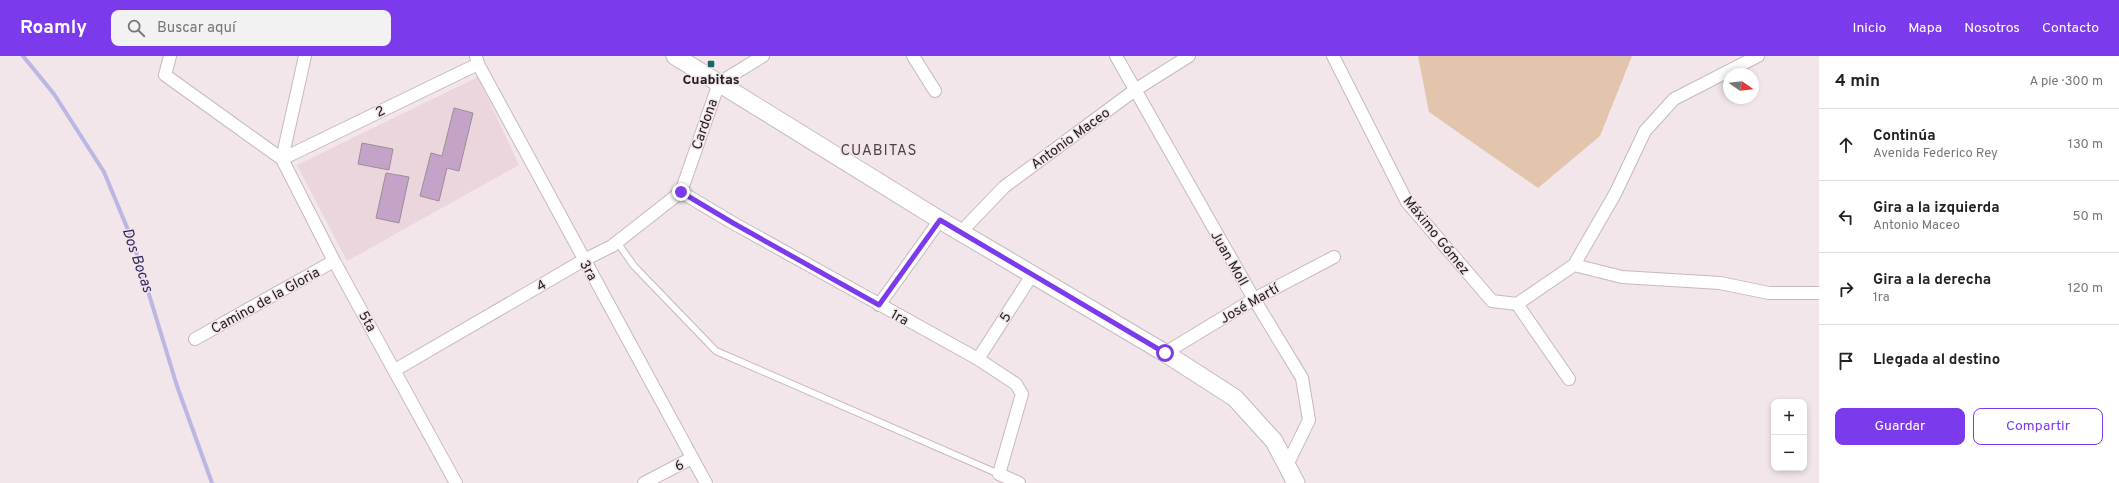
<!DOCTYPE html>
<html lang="es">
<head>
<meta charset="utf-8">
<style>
	:root { --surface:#fff; --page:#f2f2f2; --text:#222; --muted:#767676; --line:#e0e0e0; --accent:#7c3aed }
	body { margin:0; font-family:Overpass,sans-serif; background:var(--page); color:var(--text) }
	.controls { position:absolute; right:12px; bottom:12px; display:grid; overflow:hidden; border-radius:8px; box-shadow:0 2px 6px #0003 }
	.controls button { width:36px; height:36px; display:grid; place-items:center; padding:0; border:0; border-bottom:1px solid var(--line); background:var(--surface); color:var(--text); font:20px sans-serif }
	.compass { position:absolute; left:1723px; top:12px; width:36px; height:36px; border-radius:50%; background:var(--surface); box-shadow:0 2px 6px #0003; rotate:104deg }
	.stop { position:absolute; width:12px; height:12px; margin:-9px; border:3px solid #7c3aed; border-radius:50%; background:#fff }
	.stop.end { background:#7c3aed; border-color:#fff; box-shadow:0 1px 4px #0008 }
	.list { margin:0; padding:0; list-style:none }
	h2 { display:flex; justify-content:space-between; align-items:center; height:52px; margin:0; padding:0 16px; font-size:17px }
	h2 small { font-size:13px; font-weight:400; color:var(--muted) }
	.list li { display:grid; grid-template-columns:26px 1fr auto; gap:12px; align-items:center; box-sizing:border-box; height:72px; padding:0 16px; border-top:1px solid var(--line) }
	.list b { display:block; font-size:15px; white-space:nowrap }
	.list p { margin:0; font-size:13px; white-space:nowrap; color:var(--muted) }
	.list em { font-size:13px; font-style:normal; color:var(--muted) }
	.actions { display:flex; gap:8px; padding:12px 16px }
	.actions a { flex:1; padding:9px 0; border:1px solid var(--accent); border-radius:8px; text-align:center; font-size:14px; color:var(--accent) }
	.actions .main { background:var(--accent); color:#fff }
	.icon { flex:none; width:22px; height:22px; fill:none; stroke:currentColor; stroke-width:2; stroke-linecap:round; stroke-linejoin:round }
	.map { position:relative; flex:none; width:1819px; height:427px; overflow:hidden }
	header { display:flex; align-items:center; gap:24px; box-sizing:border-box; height:56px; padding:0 20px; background:var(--accent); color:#fff }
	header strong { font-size:19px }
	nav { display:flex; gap:22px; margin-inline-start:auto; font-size:14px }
	.search { width:280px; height:36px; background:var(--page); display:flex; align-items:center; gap:10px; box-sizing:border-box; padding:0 14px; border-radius:8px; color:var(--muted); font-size:15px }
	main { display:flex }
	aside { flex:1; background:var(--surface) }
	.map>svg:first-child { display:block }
	.built { fill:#ead6dc }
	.green { fill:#e3c5ad }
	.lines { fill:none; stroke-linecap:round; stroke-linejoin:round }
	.stream { stroke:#bcb6e3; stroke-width:4 }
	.building { fill:#c5a3c8; stroke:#979097 }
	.lane-casing { stroke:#c5b9bd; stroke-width:8 }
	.street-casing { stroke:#c5b9bd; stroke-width:14 }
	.secondary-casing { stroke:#c5b9bd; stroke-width:19 }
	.lane { stroke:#fff; stroke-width:6 }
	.street { stroke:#fff; stroke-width:12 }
	.secondary { stroke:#fff; stroke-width:17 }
	.route { stroke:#7c3aed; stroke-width:5 }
	.poi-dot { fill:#186664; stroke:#f2e6ea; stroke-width:1.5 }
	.labels { text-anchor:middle; stroke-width:3; stroke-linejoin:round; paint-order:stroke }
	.poi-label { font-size:14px; font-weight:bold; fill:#1f1b1c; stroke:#f2e6ea }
	.street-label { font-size:14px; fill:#1f1b1c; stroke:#f2e6ea }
	.neighbourhood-label { font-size:15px; letter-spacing:1px; fill:#4c4346; stroke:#f2e6ea }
	.water-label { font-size:15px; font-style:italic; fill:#30245a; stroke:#f2e6ea }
</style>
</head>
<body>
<header>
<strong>Roamly</strong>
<div class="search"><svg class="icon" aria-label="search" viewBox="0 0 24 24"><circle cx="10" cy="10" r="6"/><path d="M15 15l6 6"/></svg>Buscar aquí</div>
<nav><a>Inicio</a><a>Mapa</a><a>Nosotros</a><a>Contacto</a></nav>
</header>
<main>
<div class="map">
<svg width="1819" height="427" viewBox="0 0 1819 427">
	<rect width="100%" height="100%" fill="#f2e6ea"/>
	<path class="built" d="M478 21 519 109 347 205 297 109Z"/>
	<path class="green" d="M1418 0H1632L1600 80 1538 132 1429 56Z"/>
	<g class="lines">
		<path class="stream" d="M23 0 54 38 104 116 133 186 177 330 212 427"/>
	</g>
	<path class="building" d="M454 52 473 57 459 115 447 112 439 145 420 140 431 97 442 100Z
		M362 87 393 93 389 114 358 108Z
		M386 117 409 121 399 167 376 162Z"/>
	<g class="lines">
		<defs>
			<path id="lane" d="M617 186 634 210 716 295 999 418"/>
			<path id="street" d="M170 0 165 19 282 103 334 205 456 427
				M476 0 478 8 706 427
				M913 0 935 35
				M1116 0 1254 243 1302 322 1309 364 1287 409
				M1333 0 1407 146 1492 245 1517 248
				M282 103 478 8
				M282 103 305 0
				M681 136 733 167 978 303 1016 328 1022 338 999 418 1019 427
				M681 136 719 27 763 0
				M961 176 1004 131 1135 34 1189 0
				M1574 209 1622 221 1720 227 1769 237H1819
				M1517 248 1574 209 1615 138 1645 75 1674 43 1758 0
				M1517 248 1569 323
				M879 249 940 164
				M195 283 334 205
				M1165 297 1254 243 1334 201
				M978 303 1032 219
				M395 314 584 204 612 190 681 136
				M644 427 692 402"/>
			<path id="secondary" d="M675 0 940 164 1165 297 1235 342 1274 385 1296 427"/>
		</defs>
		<use href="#lane" class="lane-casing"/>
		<use href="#street" class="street-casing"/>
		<use href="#secondary" class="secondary-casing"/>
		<use href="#lane" class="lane"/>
		<use href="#street" class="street"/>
		<use href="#secondary" class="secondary"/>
	</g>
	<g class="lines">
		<path class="route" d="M681 136 733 167 879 249 940 164 1165 297"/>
	</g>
	<rect class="poi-dot" x="707" y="4" width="8" height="8" rx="2"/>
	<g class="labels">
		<g class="poi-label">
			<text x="711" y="28">Cuabitas</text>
		</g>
		<g class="street-label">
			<text transform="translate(380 55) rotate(-26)" y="5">2</text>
			<text transform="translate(704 68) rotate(-71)" y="5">Cardona</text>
			<text transform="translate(1070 82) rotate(-36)" y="5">Antonio Maceo</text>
			<text transform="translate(1437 179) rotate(51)" y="5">Máximo Gómez</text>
			<text transform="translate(1230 202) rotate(60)" y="5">Juan Moll</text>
			<text transform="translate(589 214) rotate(61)" y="5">3ra</text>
			<text transform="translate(541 229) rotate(-30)" y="5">4</text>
			<text transform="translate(265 244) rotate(-29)" y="5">Camino de la Gloria</text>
			<text transform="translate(1249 247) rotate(-30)" y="5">José Martí</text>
			<text transform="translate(900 261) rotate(29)" y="5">1ra</text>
			<text transform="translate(1005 261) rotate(-57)" y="5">5</text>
			<text transform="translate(368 265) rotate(61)" y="5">5ta</text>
			<text transform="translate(679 409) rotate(-27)" y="5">6</text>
		</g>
		<g class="neighbourhood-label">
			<text x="879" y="99">CUABITAS</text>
		</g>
		<g class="water-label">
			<text transform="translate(138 204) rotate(71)" y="5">Dos Bocas</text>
		</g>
	</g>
</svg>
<div class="controls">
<button>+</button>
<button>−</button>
</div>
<svg class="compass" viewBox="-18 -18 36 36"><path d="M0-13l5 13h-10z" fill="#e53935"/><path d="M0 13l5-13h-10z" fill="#767676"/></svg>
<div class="stop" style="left:1165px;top:297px"></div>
<div class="stop end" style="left:681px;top:136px"></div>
</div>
<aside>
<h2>4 min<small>A pie · 300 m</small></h2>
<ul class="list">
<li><svg class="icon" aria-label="ahead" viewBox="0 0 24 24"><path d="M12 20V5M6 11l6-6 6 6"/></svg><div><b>Continúa</b><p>Avenida Federico Rey</p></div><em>130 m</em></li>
<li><svg class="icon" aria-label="left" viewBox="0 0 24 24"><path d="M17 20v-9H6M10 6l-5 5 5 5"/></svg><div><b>Gira a la izquierda</b><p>Antonio Maceo</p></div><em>50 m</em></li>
<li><svg class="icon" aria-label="right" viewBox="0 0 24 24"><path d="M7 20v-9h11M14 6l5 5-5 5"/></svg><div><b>Gira a la derecha</b><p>1ra</p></div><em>120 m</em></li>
<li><svg class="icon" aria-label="arrive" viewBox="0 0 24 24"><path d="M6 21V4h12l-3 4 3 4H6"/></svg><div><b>Llegada al destino</b></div></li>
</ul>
<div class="actions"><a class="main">Guardar</a><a>Compartir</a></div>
</aside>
</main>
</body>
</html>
